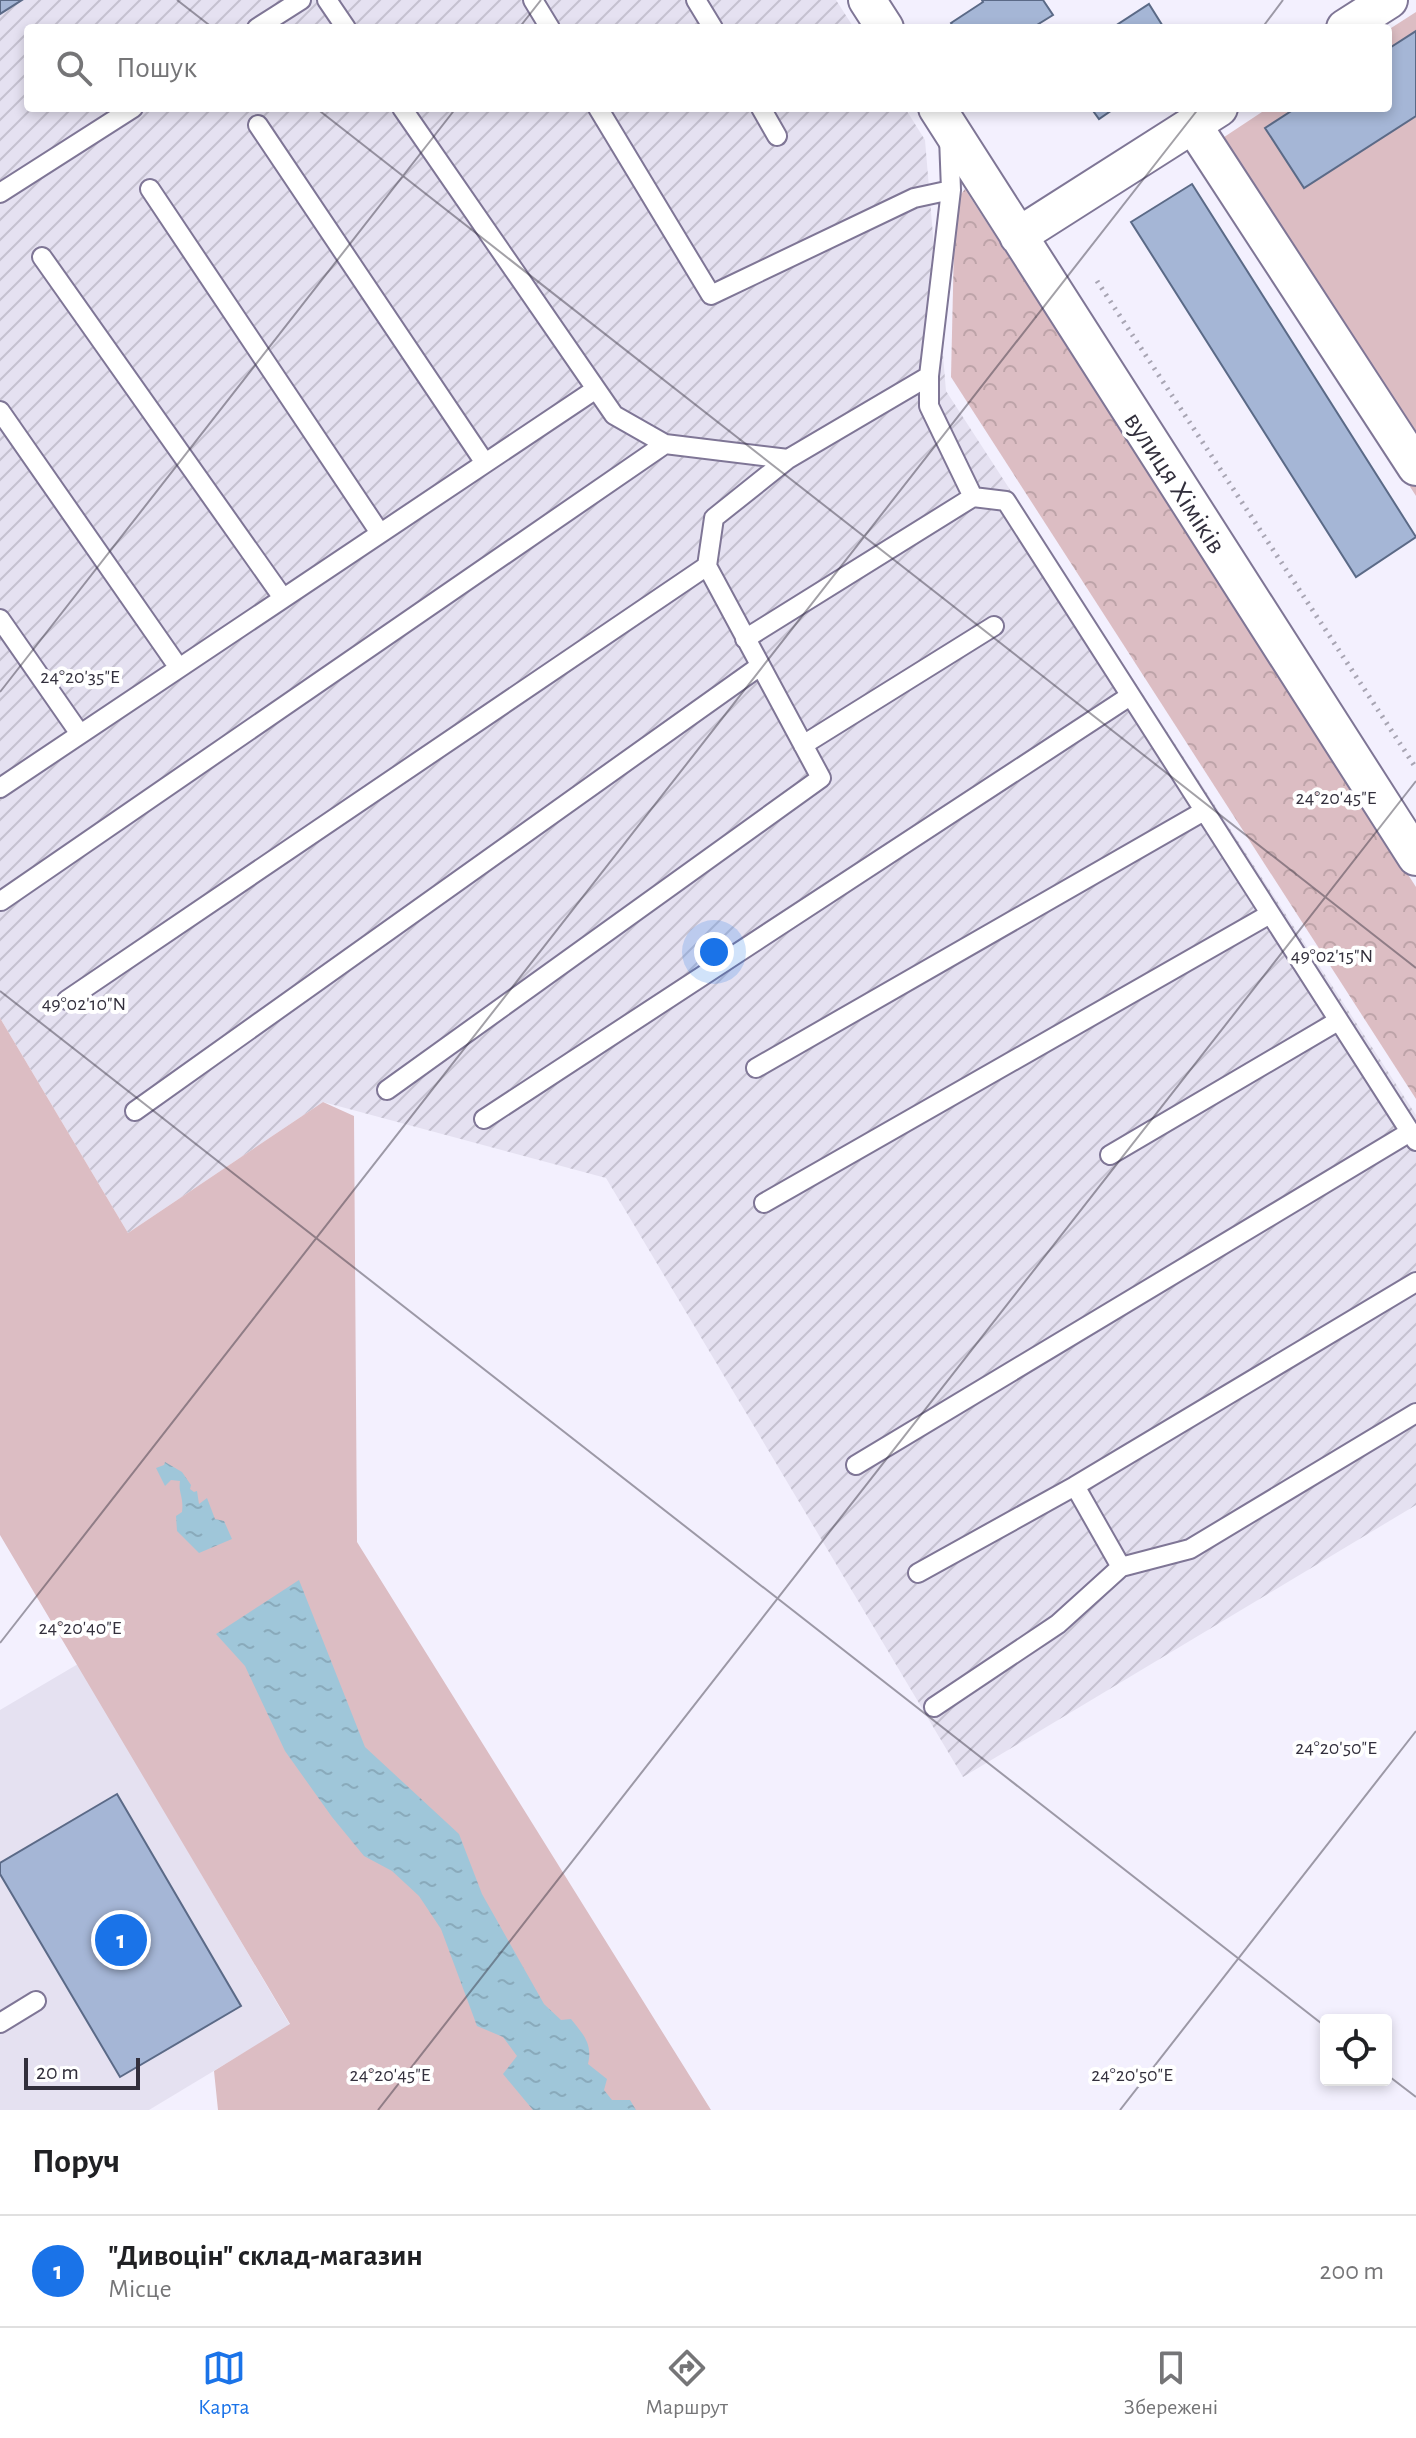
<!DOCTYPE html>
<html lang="uk">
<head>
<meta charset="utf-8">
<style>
	:root { --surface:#fff; --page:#f2f2f2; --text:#202124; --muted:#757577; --line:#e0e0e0; --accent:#1a73e8 }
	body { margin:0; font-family:"Alegreya Sans",sans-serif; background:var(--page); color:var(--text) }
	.controls { position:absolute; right:24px; bottom:24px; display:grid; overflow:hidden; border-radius:8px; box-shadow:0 4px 12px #0003 }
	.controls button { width:72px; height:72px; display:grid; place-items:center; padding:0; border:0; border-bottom:2px solid var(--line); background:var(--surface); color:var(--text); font:40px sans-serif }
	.scale { position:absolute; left:24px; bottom:20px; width:116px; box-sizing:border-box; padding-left:8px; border:4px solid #322f3c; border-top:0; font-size:22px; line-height:28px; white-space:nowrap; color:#322f3c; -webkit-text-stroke:6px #fff; paint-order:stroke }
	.you { position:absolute; left:714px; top:952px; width:28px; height:28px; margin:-20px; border:6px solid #fff; border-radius:50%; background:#1a73e8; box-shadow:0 0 0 12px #1a73e833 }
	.badge { display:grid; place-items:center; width:52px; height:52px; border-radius:50%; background:var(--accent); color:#fff; font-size:26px; font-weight:700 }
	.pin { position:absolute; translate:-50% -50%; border:4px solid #fff; box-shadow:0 2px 8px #0006 }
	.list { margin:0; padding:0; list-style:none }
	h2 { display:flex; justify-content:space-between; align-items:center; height:104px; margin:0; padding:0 32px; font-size:34px }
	h2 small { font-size:26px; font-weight:400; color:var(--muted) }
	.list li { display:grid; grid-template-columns:52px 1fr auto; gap:24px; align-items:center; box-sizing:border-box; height:112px; padding:0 32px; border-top:2px solid var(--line) }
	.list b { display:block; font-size:30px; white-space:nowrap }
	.list p { margin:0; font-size:26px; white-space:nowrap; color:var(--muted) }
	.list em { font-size:26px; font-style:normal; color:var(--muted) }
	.icon { flex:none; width:44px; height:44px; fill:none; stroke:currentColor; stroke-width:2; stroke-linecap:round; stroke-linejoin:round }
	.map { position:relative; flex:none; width:1416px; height:2110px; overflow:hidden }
	.search { position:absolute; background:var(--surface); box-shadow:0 4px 12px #0003; left:24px; right:24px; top:24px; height:88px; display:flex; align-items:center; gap:20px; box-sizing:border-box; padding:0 28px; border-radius:8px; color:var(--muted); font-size:30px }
	.sheet { height:216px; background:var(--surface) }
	nav { display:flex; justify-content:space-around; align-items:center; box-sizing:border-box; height:112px; border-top:2px solid var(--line); background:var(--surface); font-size:22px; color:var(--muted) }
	nav a { display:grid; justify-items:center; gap:4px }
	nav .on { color:var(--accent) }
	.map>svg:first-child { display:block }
	.built { fill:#e5e1f1 }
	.industrial { fill:url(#industrial-furrows) }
	.green { fill:#dcbdc3 }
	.forest { fill:url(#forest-crowns) }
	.water { fill:url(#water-ripples) }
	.building { fill:#a5b6d6; stroke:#5b6a87; stroke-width:2 }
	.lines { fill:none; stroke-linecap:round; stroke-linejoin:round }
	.lane-casing { stroke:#7f7696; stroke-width:22 }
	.street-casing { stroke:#7f7696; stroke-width:40 }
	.path { stroke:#a8a5b3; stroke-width:5; stroke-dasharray:2 6; stroke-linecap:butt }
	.lane { stroke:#fff; stroke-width:18 }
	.street { stroke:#fff; stroke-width:36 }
	.ticks { fill:none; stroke:#322f3c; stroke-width:2; stroke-opacity:0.45 }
	.labels { text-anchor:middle; stroke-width:8; stroke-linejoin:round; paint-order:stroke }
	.street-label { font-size:28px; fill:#322f3c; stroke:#fff }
	.ticks-label { font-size:20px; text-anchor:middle; fill:#322f3c; stroke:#fff; stroke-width:8; stroke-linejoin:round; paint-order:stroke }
</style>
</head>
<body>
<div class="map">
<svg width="1416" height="2110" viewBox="0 0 1416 2110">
	<defs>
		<pattern id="industrial-furrows" width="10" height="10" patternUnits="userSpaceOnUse" patternTransform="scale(2)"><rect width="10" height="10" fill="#e5e1f1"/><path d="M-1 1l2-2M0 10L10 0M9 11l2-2" fill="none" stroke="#c5c1d0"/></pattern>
		<pattern id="forest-crowns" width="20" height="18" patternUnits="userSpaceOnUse" patternTransform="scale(2)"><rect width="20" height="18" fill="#dcbdc3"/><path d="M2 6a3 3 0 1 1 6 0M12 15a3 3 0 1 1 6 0" fill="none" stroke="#bda3a8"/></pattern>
		<pattern id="water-ripples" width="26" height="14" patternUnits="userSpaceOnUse" patternTransform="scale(2)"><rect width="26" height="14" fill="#9fc6d9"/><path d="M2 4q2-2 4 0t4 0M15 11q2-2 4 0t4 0" fill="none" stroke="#89aabb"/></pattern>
	</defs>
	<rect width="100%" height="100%" fill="#f3f0fe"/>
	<path class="built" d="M78 1664 290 2025 149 2110H0V1710Z"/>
	<path class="industrial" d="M0 0H836L854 28H28V108H905L925 140 946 391 1416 1115V1505L963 1777 606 1178 323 1102 128 1233 0 1018Z"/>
	<path class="green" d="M1416 12V496L1197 155 1268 108H1388V30Z
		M0 1018 128 1233 323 1102 354 1116 357 1542 711 2110H218L214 2071 290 2024 0 1535Z"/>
	<path class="forest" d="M965 189 1416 887V1099L951 377 955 202Z"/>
	<path class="water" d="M165 1462 182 1472 191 1485 190 1489 194 1492 197 1491 199 1504 207 1498 215 1519 224 1521 232 1539 199 1553 177 1531 176 1516 182 1512C184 1497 178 1493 180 1481L171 1480 165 1486 156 1468 164 1465Z
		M299 1580 365 1747 459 1834 482 1894 544 2004 561 2020 571 2019C583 2034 593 2044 588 2064L607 2079 604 2090 612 2100H630L636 2110H533L503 2074 517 2056 503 2037 477 2026 441 1929 419 1896 392 1871 364 1856 332 1817 285 1751 245 1666 216 1634Z"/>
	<path class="building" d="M0 0H22L0 14Z
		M982 0H1043L1053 15 1032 28H954L951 23 983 2Z
		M1149 4 1164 28H1112Z
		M1416 31V116L1304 188 1265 128 1296 108H1388V49Z
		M1091 108H1115L1099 119Z
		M1192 184 1416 537 1356 577 1131 222Z
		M117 1794 241 2006 120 2077 0 1874V1863Z"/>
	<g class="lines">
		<defs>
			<path id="lane" d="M327 0 346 28
				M533 0 550 28
				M696 0 713 28
				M257 28 301 0
				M402 108 614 415 665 444 788 459
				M598 108 711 295 914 198 951 190
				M761 108 777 136
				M258 125 485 463
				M150 189 380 533
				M0 193 133 108
				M42 257 283 598
				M929 376V406L973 497 1006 501 1416 1141
				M0 411 179 668
				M0 619 80 734
				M745 639 973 497
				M803 745 994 626
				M0 788 596 389
				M1 901 665 444
				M67 1000 707 566
				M756 1068 1204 811
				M387 1090 821 778 707 566 714 518 788 459 929 376 951 190 949 137
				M135 1111 760 666
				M484 1119 1130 696
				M1110 1155 1338 1021
				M764 1203 1270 914
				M856 1465 1410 1132
				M1075 1486 1416 1282
				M918 1573 1075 1486 1121 1567 1190 1549 1416 1413
				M934 1707 1058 1624 1121 1567
				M0 2023 36 2001"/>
			<path id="street" d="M867 0 885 28
				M1345 28 1389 0
				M937 108 1416 857
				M1193 125 1416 467
				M1018 236 1219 108"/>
		</defs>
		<use href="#lane" class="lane-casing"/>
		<use href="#street" class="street-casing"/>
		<path class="path" d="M1097 281 1416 768"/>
		<use href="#lane" class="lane"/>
		<use href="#street" class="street"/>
	</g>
	<path class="ticks" d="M177 0 213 28M519 28 541 0M1262 28 1283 0M316 108 1416 968M0 692 456 108M0 991 1326 2027M0 1643 1199 108M1386 2074 1416 2097M378 2110 1416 781M1120 2110 1416 1731"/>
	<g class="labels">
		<g class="street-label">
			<text transform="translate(1176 482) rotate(57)" y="10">вулиця Хіміків</text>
		</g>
	</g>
	<g class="ticks-label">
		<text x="80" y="683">24°20'35"E</text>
		<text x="1336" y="804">24°20'45"E</text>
		<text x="1332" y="962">49°02'15"N</text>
		<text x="84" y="1010">49°02'10"N</text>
		<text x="80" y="1634">24°20'40"E</text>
		<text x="1336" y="1754">24°20'50"E</text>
		<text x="390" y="2081">24°20'45"E</text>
		<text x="1132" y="2081">24°20'50"E</text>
	</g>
</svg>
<div class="controls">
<button><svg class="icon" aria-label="locate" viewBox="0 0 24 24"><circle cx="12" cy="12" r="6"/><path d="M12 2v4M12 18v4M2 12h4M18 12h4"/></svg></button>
</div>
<div class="scale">20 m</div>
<div class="you"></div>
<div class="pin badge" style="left:121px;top:1940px">1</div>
<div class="search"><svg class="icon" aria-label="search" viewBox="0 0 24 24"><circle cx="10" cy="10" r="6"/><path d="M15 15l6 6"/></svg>Пошук</div>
</div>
<section class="sheet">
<h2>Поруч<small></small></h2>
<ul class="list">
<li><span class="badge">1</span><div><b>&quot;Дивоцін&quot; склад-магазин</b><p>Місце</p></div><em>200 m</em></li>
</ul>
</section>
<nav>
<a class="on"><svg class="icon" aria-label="map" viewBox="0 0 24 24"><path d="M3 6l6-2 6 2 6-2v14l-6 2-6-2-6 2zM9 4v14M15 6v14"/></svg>Карта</a>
<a><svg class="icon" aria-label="directions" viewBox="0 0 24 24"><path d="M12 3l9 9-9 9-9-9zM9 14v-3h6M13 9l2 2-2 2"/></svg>Маршрут</a>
<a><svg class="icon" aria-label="saved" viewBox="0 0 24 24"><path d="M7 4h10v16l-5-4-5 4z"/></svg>Збережені</a>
</nav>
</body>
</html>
